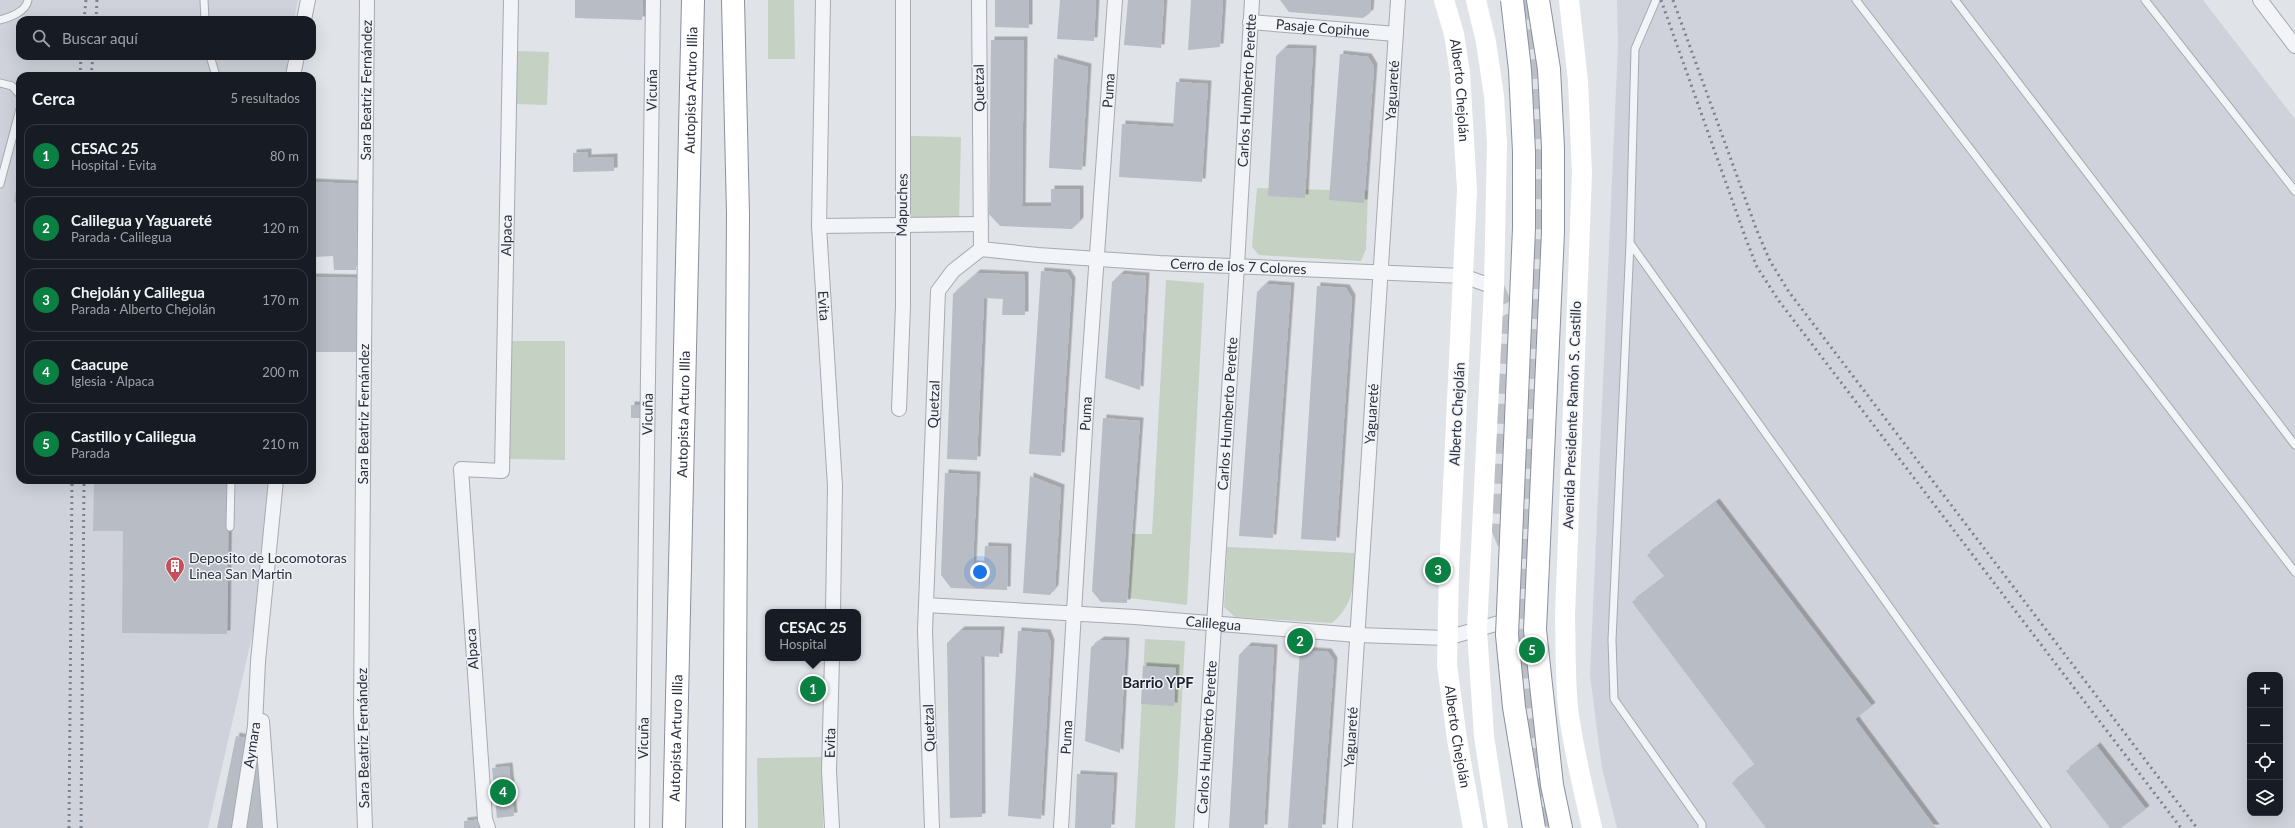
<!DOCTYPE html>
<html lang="es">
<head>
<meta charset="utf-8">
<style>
	:root { --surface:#171b24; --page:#242831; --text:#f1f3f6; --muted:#9ea1a6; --line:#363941; --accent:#0b8043 }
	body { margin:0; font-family:Lato,sans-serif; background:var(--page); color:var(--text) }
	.controls { position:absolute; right:12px; bottom:12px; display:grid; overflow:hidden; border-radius:8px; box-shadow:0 4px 16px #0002 }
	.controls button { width:36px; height:36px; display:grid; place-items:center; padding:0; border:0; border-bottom:1px solid var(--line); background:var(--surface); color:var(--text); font:20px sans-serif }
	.you { position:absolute; left:980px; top:572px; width:14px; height:14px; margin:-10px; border:3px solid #fff; border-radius:50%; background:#1a73e8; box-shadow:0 0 0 6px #1a73e833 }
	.badge { display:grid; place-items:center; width:26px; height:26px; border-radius:50%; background:var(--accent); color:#fff; font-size:13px; font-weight:700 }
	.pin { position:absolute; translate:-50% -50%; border:2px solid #fff; box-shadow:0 1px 4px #0006 }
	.popup { position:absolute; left:765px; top:609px; width:96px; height:52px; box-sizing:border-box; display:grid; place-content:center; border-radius:8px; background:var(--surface); filter:drop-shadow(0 1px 3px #0005); font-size:13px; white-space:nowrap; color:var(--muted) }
	.popup b { font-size:15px; color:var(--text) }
	.popup::after { content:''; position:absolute; left:50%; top:100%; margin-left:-8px; border:8px solid transparent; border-top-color:var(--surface) }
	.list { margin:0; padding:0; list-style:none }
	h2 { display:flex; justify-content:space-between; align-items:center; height:52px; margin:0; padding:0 16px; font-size:17px }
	h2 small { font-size:13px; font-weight:400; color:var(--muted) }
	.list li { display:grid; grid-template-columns:26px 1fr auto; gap:12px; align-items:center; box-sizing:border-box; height:64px; margin:0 8px 8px; padding:0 8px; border:1px solid var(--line); border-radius:12px }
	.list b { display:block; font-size:15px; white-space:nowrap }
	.list p { margin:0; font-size:13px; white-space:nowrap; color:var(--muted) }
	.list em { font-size:13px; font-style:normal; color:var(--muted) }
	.icon { flex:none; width:22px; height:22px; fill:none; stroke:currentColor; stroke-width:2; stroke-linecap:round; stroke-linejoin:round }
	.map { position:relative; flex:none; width:2295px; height:828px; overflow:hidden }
	.search { position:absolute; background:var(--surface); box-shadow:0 4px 16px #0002; left:16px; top:16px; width:300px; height:44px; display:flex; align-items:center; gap:10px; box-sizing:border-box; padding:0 14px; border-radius:12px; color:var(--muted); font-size:15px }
	.panel { position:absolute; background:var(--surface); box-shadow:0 4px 16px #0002; left:16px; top:72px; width:300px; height:412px; border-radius:12px }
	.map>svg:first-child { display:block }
	.built { fill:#cfd2da; fill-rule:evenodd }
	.green { fill:#c5d1c2 }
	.building { fill:#b8bcc4; filter:url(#shadow) }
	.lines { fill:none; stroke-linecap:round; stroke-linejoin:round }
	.street-tunnel { stroke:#bcbfc6; stroke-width:14; stroke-dasharray:14 7; stroke-linecap:butt }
	.secondary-tunnel { stroke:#bcbfc6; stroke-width:20; stroke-dasharray:20 10; stroke-linecap:butt }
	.lane-casing { stroke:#a6aab2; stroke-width:9 }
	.street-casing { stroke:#a6aab2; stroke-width:16 }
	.highway-casing { stroke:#89909d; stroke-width:24 }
	.lane { stroke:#f3f4f7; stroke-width:7 }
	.street { stroke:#f3f4f7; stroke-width:14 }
	.secondary { stroke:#fff; stroke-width:20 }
	.highway { stroke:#fff; stroke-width:22 }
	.rail { stroke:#7b8290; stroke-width:3; stroke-dasharray:2 4; stroke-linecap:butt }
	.highway-bridge-casing { stroke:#89909d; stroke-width:24; stroke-linecap:butt }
	.highway-bridge { stroke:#fff; stroke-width:22 }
	.labels { text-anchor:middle; stroke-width:3; stroke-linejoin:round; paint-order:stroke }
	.street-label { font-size:14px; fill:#2a303e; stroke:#f0f2f6 }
	.poi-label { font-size:14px; fill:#2a303e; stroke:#f0f2f6; text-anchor:start }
	.neighbourhood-label { font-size:15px; font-weight:bold; fill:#1c212f; stroke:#f0f2f6 }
</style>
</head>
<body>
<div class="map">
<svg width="2295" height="828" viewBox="0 0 2295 828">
	<defs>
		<filter id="shadow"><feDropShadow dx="3.5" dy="-3.5" stdDeviation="0" flood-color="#0004"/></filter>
	</defs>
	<rect width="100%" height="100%" fill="#e0e3e8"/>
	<path class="built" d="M0 0H298L294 20H20V56H288L287 76H20V480H273V545L208 828H0Z
		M1617 0H2203L2295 119V828H1617L1602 768 1590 675 1618 45ZM2250 675H2280V813H2250Z"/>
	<path class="green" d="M768 0H794L795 59H768Z
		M515 51 549 52 547 105 514 104Z
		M911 136 961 137 959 221 909 219Z
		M1257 188 1368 191 1366 249 1361 261 1259 255 1252 247Z
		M1166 280 1204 283 1187 605 1129 598 1132 534H1152Z
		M508 341H565V460L507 459Z
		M1227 547 1355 553C1353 582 1356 603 1332 623L1235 617 1224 607Z
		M1145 639 1185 641 1175 828H1135Z
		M822 757 823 828H758L757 758Z"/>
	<path class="building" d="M575 0H643L642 20 575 18Z
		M995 0H1029V28L995 27Z
		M1060 0H1096L1094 41 1057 39Z
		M1128 0H1164L1161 48 1124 45Z
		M1191 0H1223L1220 47 1188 50Z
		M1280 0H1371L1370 13 1363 18 1289 12Z
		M991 40H1024L1022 206H1051V189H1080V221L1072 229 1000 226 989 214Z
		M1285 48 1313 49 1305 198 1268 196 1276 56Z
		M1340 54 1368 57 1374 67 1364 203 1329 200Z
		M1054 58 1088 67 1082 170 1049 168Z
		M1176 82 1208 84 1202 182 1119 177 1122 124 1173 127Z
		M588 152V158L614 157V171L573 172V153Z
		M19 170H20V203L14 202Z
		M312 182 358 184 356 270H334L333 256 312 257Z
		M1041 271 1067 273 1072 281 1061 456 1029 454Z
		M977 273 1025 275V315H1002L1003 299 984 298 977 460 947 459 953 294Z
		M1121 274 1146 276 1140 390 1105 378 1112 282Z
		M312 277 357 278 358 352H312Z
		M1266 284 1291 286 1273 538 1239 536 1257 292Z
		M1317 286 1346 288 1352 298 1336 541 1301 539Z
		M631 405H642V418H631Z
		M1103 418 1140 421 1127 603 1101 602 1092 591Z
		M945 473 977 475 973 564 984 565 985 546 1008 547 1007 590 951 588 941 575Z
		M1030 476 1061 488 1055 588 1050 595 1023 593Z
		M94 480H229L227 634 122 633 123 531H93Z
		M1716 502 1872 706 1855 719 1936 828H1766L1732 783 1755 765 1632 602 1665 577 1647 555Z
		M961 630H1001L999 657 981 656 982 817 950 818 947 643Z
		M1018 631 1047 633 1051 643 1041 819 1008 816Z
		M1101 640 1126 641 1120 753 1085 741 1091 647Z
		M1248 646 1274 648 1264 828H1229L1239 655Z
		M1300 650 1328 652 1334 661 1322 828H1288Z
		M1143 666 1176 668 1174 706 1141 704Z
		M236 736 250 739 234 828H217Z
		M2097 746 2146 809 2121 828H2110L2066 771Z
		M253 753 260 755 266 828H242Z
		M509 766 514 816 497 818 492 768Z
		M1077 774 1114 776 1111 828H1075Z
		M483 819 484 828H464V821Z"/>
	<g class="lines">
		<path class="street-tunnel" d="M1502 622 1523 613"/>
		<path class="secondary-tunnel" d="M1523 0 1533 68 1538 148 1522 649 1538 790 1547 828
			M1494 287 1508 318 1500 525 1511 552"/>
		<defs>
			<path id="lane" d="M204 0 205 20
				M1656 0 1635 49 1630 243 2047 828
				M1856 0 2295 572
				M1955 0 2295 445
				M2145 0 2295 191
				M0 20C10 17 26 12 28 0
				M210 56 216 76
				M0 83 12 86 20 95
				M0 184 20 109
				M1630 243 1612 640 1614 699 1702 824V828
				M230 527 231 480"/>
			<g id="street">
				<path id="s1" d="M823 0 819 226 835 486 833 612"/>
				<path d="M2260 0 2295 46"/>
				<path d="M304 20 308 0"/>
				<path id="s2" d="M1250 22 1396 34"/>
				<path d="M293 76 297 56"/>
				<path d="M819 226 981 224"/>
				<path id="s3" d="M981 249 1038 255 1159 263 1463 276 1494 287"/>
				<path d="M899 409 903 306V0"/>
				<path id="s4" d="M926 605 1135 617 1357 635 1447 638 1499 623"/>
				<path d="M832 658 829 771 832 828"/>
				<path d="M262 721 270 828"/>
				<path id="s5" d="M239 828 255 726 258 661 276 480"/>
				<path id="s6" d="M365 828 361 713 367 0"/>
				<path id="s7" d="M488 828 485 819 461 469 502 471 511 0"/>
				<path id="s8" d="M642 828 653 0"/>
				<path id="s9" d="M932 828 925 631 938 291 953 271 981 249 979 0"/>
				<path id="s10" d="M1061 828 1087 396 1115 0"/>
				<path id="s11" d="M1201 828 1237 266 1252 0"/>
				<path id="s12" d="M1345 828 1398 0"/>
			</g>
			<g id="highway">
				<path d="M733 0 738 214 734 828"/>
				<path d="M1538 0 1549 69 1553 148V232L1535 630 1552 785 1561 828"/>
				<path id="s14" d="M674 828 693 0"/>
			</g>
		</defs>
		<use href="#lane" class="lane-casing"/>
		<use href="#street" class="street-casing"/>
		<use href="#highway" class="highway-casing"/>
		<use href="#lane" class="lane"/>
		<use href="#street" class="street"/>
		<g class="secondary">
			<path id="s13" d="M1444 0 1454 34 1460 73 1467 190 1449 571 1447 665 1457 739 1473 828"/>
			<path d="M1476 0 1486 42 1494 96 1497 143 1494 287 1477 630 1484 736 1498 828"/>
			<path d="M1569 0 1578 81 1582 174 1565 616C1566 646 1565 677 1568 708 1573 748 1583 788 1592 828"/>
		</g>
		<use href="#highway" class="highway"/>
		<path class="rail" d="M1661 0 1747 242 1757 267 1779 301 2181 828
			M1673 0 1757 231 1770 261 1789 292 2197 828
			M84 20 86 0
			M96 20 97 0
			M80 76 81 56
			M91 76 93 56
			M69 828 72 480
			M81 828 84 480"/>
		<defs>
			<path id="highway-bridge" d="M1512 0 1520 70 1524 152V228L1507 635 1514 707 1534 828"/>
		</defs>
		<use href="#highway-bridge" class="highway-bridge-casing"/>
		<use href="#highway-bridge" class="highway-bridge"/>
	</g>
	<defs>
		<symbol id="building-pin" viewBox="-11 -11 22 30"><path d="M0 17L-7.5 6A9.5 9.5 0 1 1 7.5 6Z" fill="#c2515a" stroke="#f0f2f6"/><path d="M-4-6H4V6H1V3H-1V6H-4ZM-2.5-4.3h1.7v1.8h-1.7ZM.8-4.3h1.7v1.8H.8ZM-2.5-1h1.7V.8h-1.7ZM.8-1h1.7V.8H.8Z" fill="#fff"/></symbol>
	</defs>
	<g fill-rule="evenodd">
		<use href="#building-pin" x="164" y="555" width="22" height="30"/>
	</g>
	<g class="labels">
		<g class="street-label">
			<text dy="5" stroke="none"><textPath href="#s2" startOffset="73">Pasaje Copihue</textPath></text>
			<text transform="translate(979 88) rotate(-91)" y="5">Quetzal</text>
			<text dy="5" stroke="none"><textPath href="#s6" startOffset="738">Sara Beatriz Fernández</textPath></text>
			<text dy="5" stroke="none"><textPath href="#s8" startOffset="738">Vicuña</textPath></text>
			<text dy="5" stroke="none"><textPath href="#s14" startOffset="738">Autopista Arturo Illia</textPath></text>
			<text dy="5" stroke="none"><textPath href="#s10" startOffset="739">Puma</textPath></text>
			<text dy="5" stroke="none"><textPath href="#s11" startOffset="739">Carlos Humberto Perette</textPath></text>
			<text dy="5" stroke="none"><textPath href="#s12" startOffset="739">Yaguareté</textPath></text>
			<text dy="5" stroke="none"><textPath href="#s13" startOffset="92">Alberto Chejolán</textPath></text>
			<text transform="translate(902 205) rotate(-89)" y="5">Mapuches</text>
			<text dy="5" stroke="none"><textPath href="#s7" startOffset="637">Alpaca</textPath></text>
			<text dy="5" stroke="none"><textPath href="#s3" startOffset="258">Cerro de los 7 Colores</textPath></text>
			<text dy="5" stroke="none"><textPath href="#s1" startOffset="306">Evita</textPath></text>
			<text dy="5" stroke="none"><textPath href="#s9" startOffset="424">Quetzal</textPath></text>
			<text dy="5" stroke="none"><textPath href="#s6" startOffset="414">Sara Beatriz Fernández</textPath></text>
			<text dy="5" stroke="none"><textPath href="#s8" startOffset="414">Vicuña</textPath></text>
			<text dy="5" stroke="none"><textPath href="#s14" startOffset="414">Autopista Arturo Illia</textPath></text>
			<text dy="5" stroke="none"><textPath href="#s10" startOffset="415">Puma</textPath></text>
			<text dy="5" stroke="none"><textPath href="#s11" startOffset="415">Carlos Humberto Perette</textPath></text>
			<text dy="5" stroke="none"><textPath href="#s12" startOffset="415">Yaguareté</textPath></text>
			<text transform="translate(1457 414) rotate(-87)" y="5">Alberto Chejolán</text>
			<text transform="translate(1572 415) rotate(-88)" y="5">Avenida Presidente Ramón S. Castillo</text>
			<text dy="5" stroke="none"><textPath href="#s4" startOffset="288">Calilegua</textPath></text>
			<text transform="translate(472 649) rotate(-94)" y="5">Alpaca</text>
			<text transform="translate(929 728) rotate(-92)" y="5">Quetzal</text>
			<text dy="5" stroke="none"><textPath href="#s10" startOffset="91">Puma</textPath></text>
			<text dy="5" stroke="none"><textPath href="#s11" startOffset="91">Carlos Humberto Perette</textPath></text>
			<text dy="5" stroke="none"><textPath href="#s12" startOffset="91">Yaguareté</textPath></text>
			<text dy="5" stroke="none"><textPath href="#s13" startOffset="740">Alberto Chejolán</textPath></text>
			<text transform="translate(363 738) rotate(-91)" y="5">Sara Beatriz Fernández</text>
			<text dy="5" stroke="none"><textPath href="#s8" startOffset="90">Vicuña</textPath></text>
			<text dy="5" stroke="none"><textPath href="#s14" startOffset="90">Autopista Arturo Illia</textPath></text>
			<text transform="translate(830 743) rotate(-89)" y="5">Evita</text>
			<text dy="5" stroke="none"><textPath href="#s5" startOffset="84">Aymara</textPath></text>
		</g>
		<g class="poi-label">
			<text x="189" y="563">Deposito de Locomotoras<tspan x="189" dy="16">Linea San Martin</tspan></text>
		</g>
		<g class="neighbourhood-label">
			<text x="1158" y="688">Barrio YPF</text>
		</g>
	</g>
</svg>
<div class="controls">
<button>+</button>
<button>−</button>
<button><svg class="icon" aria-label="locate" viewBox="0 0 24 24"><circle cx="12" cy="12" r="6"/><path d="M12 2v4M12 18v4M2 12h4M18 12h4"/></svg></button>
<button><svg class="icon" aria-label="layers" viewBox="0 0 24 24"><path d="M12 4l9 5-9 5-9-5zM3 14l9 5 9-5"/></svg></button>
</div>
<div class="you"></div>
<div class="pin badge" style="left:813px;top:689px">1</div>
<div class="popup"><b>CESAC 25</b>Hospital</div>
<div class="pin badge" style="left:1300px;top:641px">2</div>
<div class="pin badge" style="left:1438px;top:570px">3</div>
<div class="pin badge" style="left:503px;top:792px">4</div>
<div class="pin badge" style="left:1532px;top:650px">5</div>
<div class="search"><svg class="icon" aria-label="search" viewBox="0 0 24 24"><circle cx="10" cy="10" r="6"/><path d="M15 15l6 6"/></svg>Buscar aquí</div>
<section class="panel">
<h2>Cerca<small>5 resultados</small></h2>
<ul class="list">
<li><span class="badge">1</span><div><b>CESAC 25</b><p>Hospital · Evita</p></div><em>80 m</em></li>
<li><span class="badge">2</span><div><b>Calilegua y Yaguareté</b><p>Parada · Calilegua</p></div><em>120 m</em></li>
<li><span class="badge">3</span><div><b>Chejolán y Calilegua</b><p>Parada · Alberto Chejolán</p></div><em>170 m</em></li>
<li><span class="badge">4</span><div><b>Caacupe</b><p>Iglesia · Alpaca</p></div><em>200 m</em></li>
<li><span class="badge">5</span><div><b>Castillo y Calilegua</b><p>Parada</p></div><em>210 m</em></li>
</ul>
</section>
</div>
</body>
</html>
